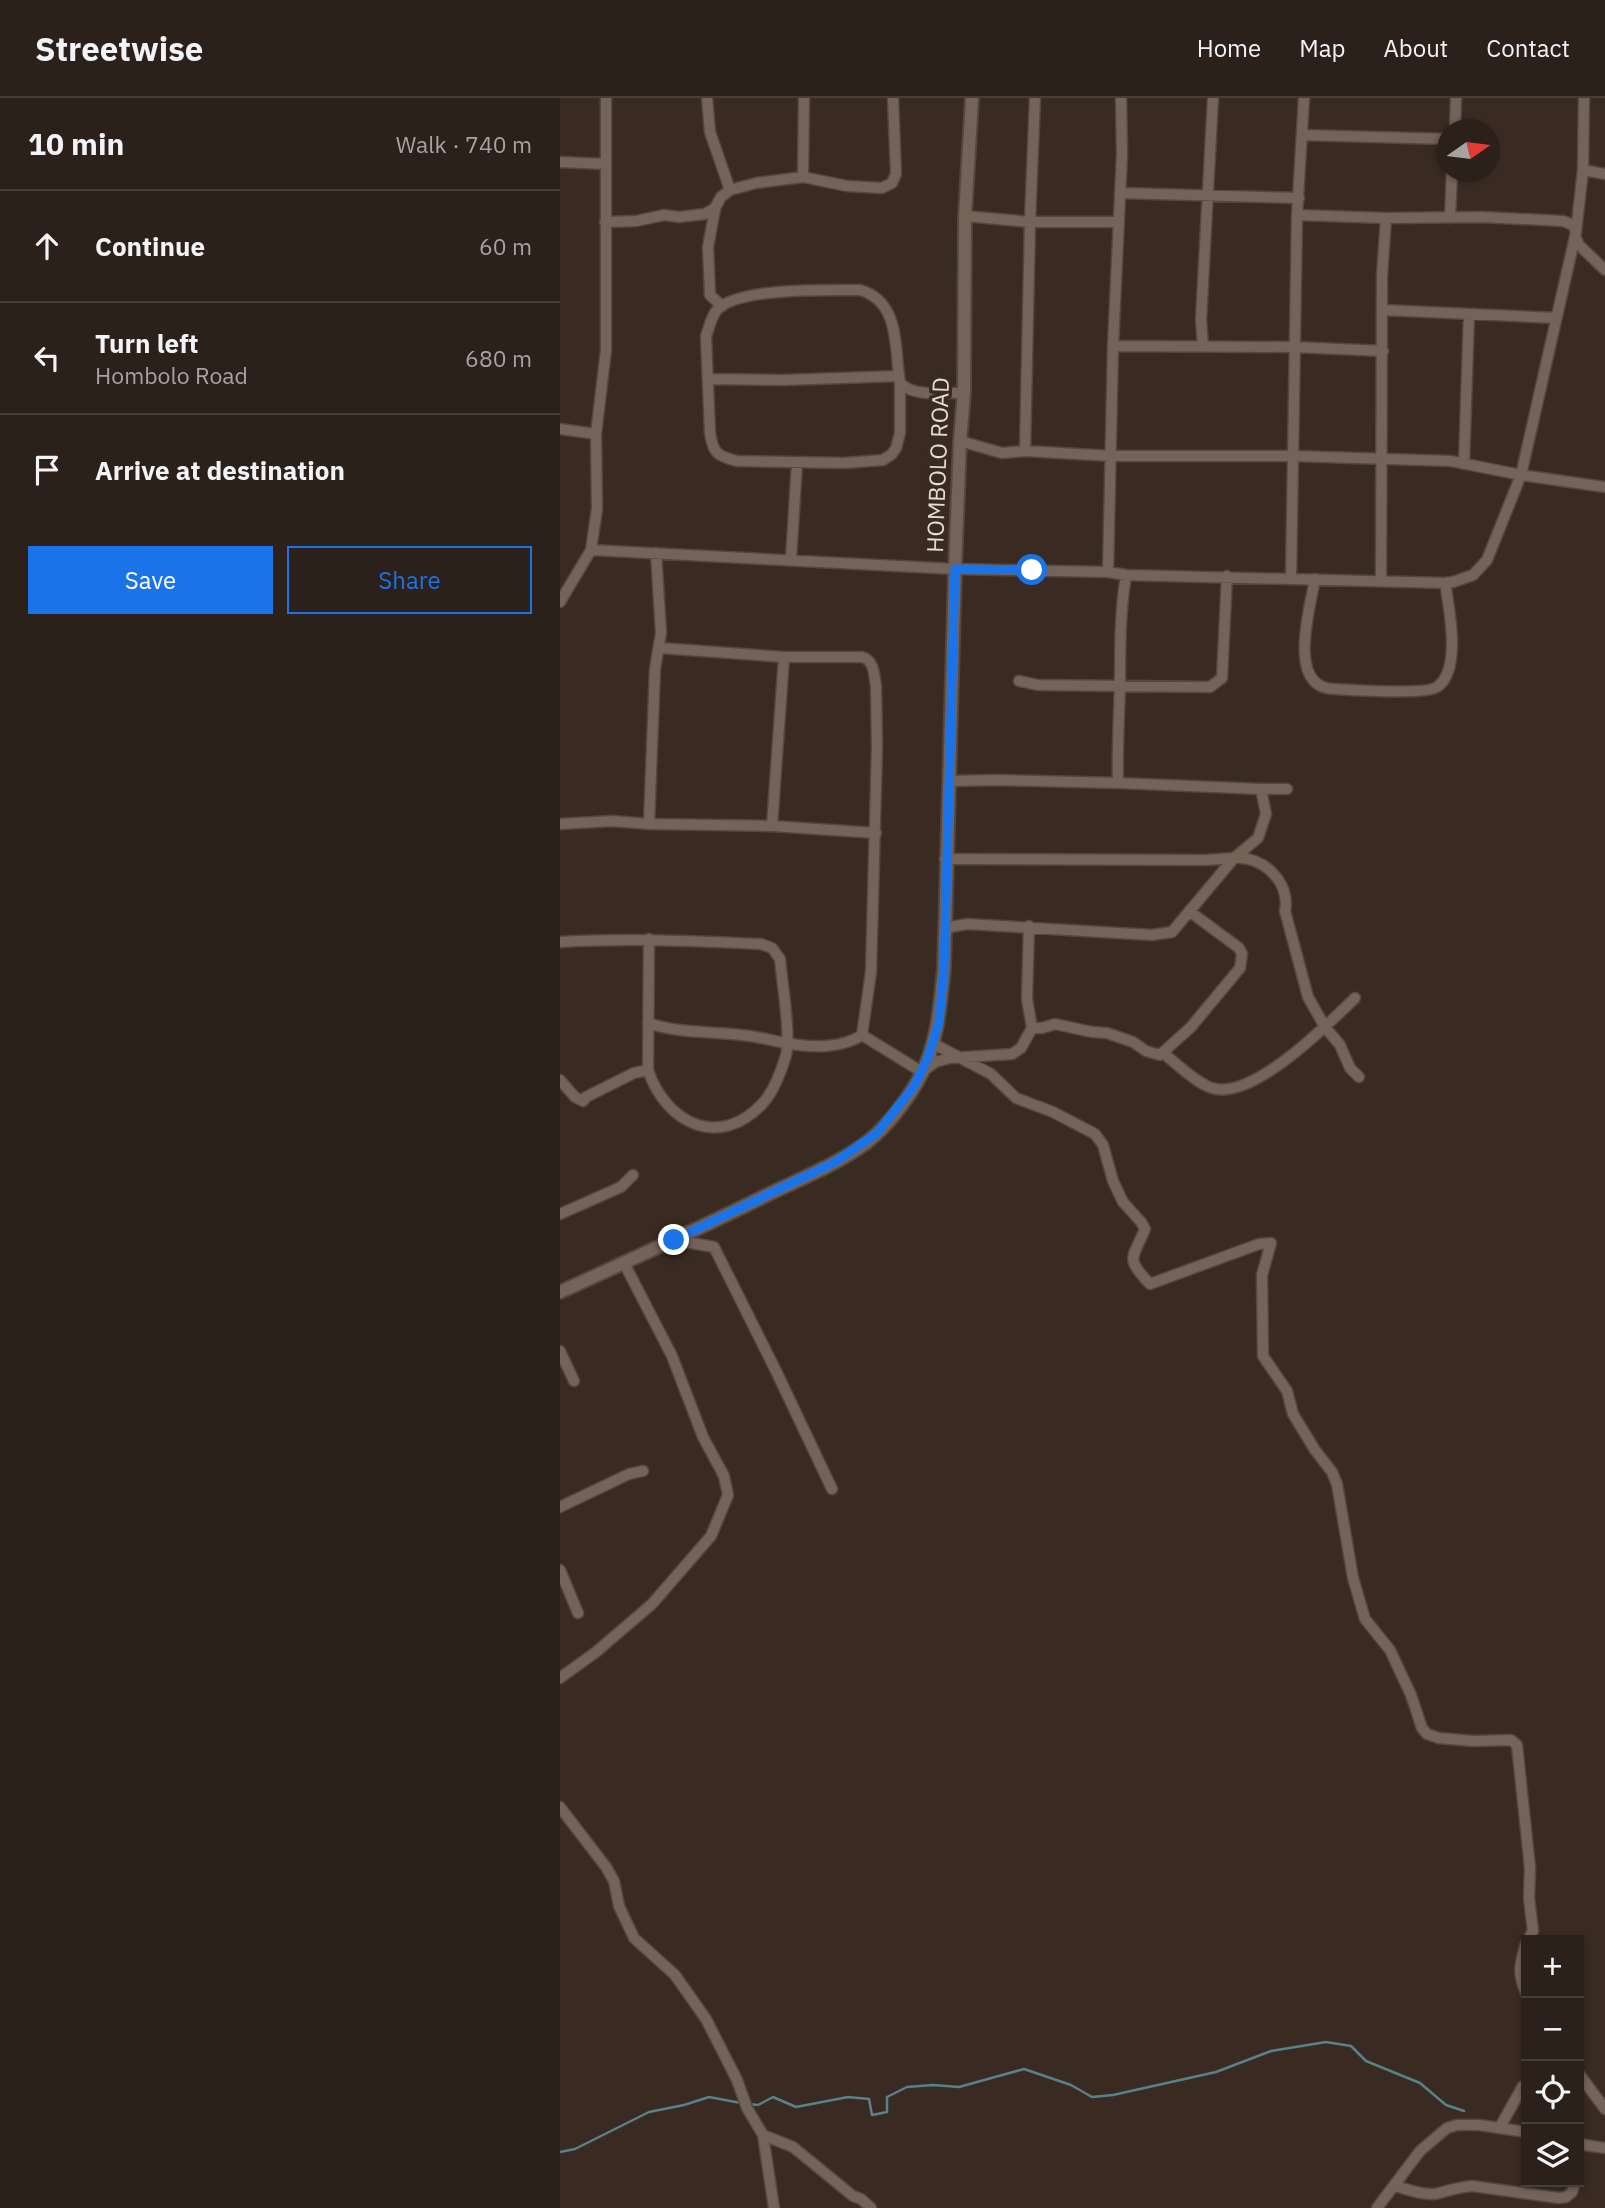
<!DOCTYPE html>
<html lang="en">
<head>
<meta charset="utf-8">
<style>
	:root { --surface:#2b201a; --page:#372d27; --text:#f1f3f6; --muted:#a6a3a2; --line:#473e39; --accent:#1a73e8 }
	body { margin:0; font-family:"IBM Plex Sans",sans-serif; background:var(--page); color:var(--text) }
	.controls { position:absolute; right:21px; bottom:21px; display:grid; overflow:hidden; border-radius:0px; box-shadow:0 2px 5px #0004 }
	.controls button { width:63px; height:63px; display:grid; place-items:center; padding:0; border:0; border-bottom:2px solid var(--line); background:var(--surface); color:var(--text); font:35px sans-serif }
	.compass { position:absolute; left:877px; top:21px; width:63px; height:63px; border-radius:50%; background:var(--surface); box-shadow:0 2px 5px #0004; rotate:76deg }
	.stop { position:absolute; width:21px; height:21px; margin:-16px; border:5px solid #1a73e8; border-radius:50%; background:#fff }
	.stop.end { background:#1a73e8; border-color:#fff; box-shadow:0 2px 7px #0008 }
	.list { margin:0; padding:0; list-style:none }
	h2 { display:flex; justify-content:space-between; align-items:center; height:91px; margin:0; padding:0 28px; font-size:30px }
	h2 small { font-size:23px; font-weight:400; color:var(--muted) }
	.list li { display:grid; grid-template-columns:46px 1fr auto; gap:21px; align-items:center; box-sizing:border-box; height:112px; padding:0 28px; border-top:2px solid var(--line) }
	.list b { display:block; font-size:26px; white-space:nowrap }
	.list p { margin:0; font-size:23px; white-space:nowrap; color:var(--muted) }
	.list em { font-size:23px; font-style:normal; color:var(--muted) }
	.actions { display:flex; gap:14px; padding:21px 28px }
	.actions a { flex:1; padding:16px 0; border:2px solid var(--accent); border-radius:0px; text-align:center; font-size:24px; color:var(--accent) }
	.actions .main { background:var(--accent); color:#fff }
	.icon { flex:none; width:38px; height:38px; fill:none; stroke:currentColor; stroke-width:2; stroke-linecap:round; stroke-linejoin:round }
	.map { position:relative; flex:none; width:1045px; height:2110px; overflow:hidden }
	header { display:flex; align-items:center; gap:42px; box-sizing:border-box; height:98px; padding:0 35px; background:var(--surface); border-bottom:2px solid var(--line) }
	header strong { font-size:33px }
	nav { display:flex; gap:38px; margin-inline-start:auto; font-size:24px }
	main { display:flex }
	aside { flex:1; background:var(--surface) }
	.map>svg:first-child { display:block }
	.lines { fill:none; stroke-linecap:round; stroke-linejoin:round }
	.stream { stroke:#588289; stroke-width:2.5 }
	.minor-casing { stroke:#53473f; stroke-width:13 }
	.tertiary-casing { stroke:#53473f; stroke-width:16 }
	.minor { stroke:#736358; stroke-width:10 }
	.tertiary { stroke:#736358; stroke-width:12 }
	.route { stroke:#1a73e8; stroke-width:9 }
	.labels { text-anchor:middle; stroke-width:7; stroke-linejoin:round; paint-order:stroke }
	.street-label { font-size:23px; fill:#e5dbd5; stroke:#392b22 }
</style>
</head>
<body>
<header>
<strong>Streetwise</strong>
<nav><a>Home</a><a>Map</a><a>About</a><a>Contact</a></nav>
</header>
<main>
<aside>
<h2>10 min<small>Walk · 740 m</small></h2>
<ul class="list">
<li><svg class="icon" aria-label="ahead" viewBox="0 0 24 24"><path d="M12 20V5M6 11l6-6 6 6"/></svg><div><b>Continue</b></div><em>60 m</em></li>
<li><svg class="icon" aria-label="left" viewBox="0 0 24 24"><path d="M17 20v-9H6M10 6l-5 5 5 5"/></svg><div><b>Turn left</b><p>Hombolo Road</p></div><em>680 m</em></li>
<li><svg class="icon" aria-label="arrive" viewBox="0 0 24 24"><path d="M6 21V4h12l-3 4 3 4H6"/></svg><div><b>Arrive at destination</b></div></li>
</ul>
<div class="actions"><a class="main">Save</a><a>Share</a></div>
</aside>
<div class="map">
<svg width="1045" height="2110" viewBox="0 0 1045 2110">
	<rect width="100%" height="100%" fill="#392b22"/>
	<g class="lines">
		<path class="stream" d="M188 2006 198 2007 213 1999 236 2009 288 1999 309 2001 312 2017 327 2014V1999L347 1989 373 1987 399 1989 464 1971 511 1987 532 1999 553 1997 656 1974 711 1953 766 1944 791 1948 806 1963 860 1985 886 2007 904 2013
			M0 2054 15 2051 89 2014 124 2007 149 1999 181 2005"/>
		<defs>
			<path id="minor" d="M147 0 150 34 170 92
				M895 32 896 0
				M742 37 888 41
				M0 64 45 66
				M1023 72 1045 76
				M243 79 244 0
				M560 95 739 100
				M155 111 148 149 150 197 162 208
				M737 117 826 120 922 119 1003 123 1013 127 1016 134
				M405 118 470 124H559
				M890 120 892 74
				M45 124 76 123 104 117 119 119 145 116 155 110 161 99 170 92 196 85 243 79 287 88 322 90 332 85 336 76 333 0
				M1015 138 1019 147 1045 172
				M823 212 996 220
				M553 248 734 249 823 253
				M643 248 641 222 653 0
				M149 281 224 282 339 278
				M340 285V335L336 350 332 356 323 362 284 365 177 363C157 358 153 355 150 335L146 238C149 230 151 220 156 213 175 189 270 192 300 192 341 204 334 250 340 285 355 300 385 294 404 295
				M0 331 36 336
				M400 343 442 355 465 353 552 358H734L891 363 961 377 1045 389
				M465 353 470 124 475 0
				M904 366 909 216
				M31 452 395 471 548 474 566 477 885 485 893 484 913 477 927 462 961 377 1016 134 1023 72 1024 0
				M231 461 237 365
				M548 474 553 248 562 56 561 0
				M731 480 737 117 744 0
				M755 481C750 510 726 590 774 591 792 592 866 597 877 589 902 572 889 510 885 485
				M821 483 822 178 826 120
				M0 504 31 452 37 411 36 336 46 252V0
				M459 583 478 587 650 589 662 580 667 478
				M390 683 437 682 558 685C557 652 559 620 560 587 560 550 560 514 566 477
				M701 691H727
				M0 726 52 723 89 726 212 728 316 735
				M89 726 95 571 101 535 96 455
				M212 728 224 559
				M385 761 646 762 674 760 698 740 706 716 701 691 558 685
				M385 830 407 826 592 837 612 834 674 760C702 757 731 784 725 813L748 899 765 929 780 947 790 970 799 979
				M0 844C67 840 134 843 201 846L212 850 220 861C222 885 231 936 226 957 221 974 214 993 203 1005 160 1052 106 1026 88 972L89 841
				M88 925C120 936 157 933 190 938 215 942 240 950 266 948 278 947 292 944 302 937L311 874 317 649 316 588C314 576 314 562 302 559H224L100 550
				M472 930H482L495 926 532 934 547 935 573 944 586 953 600 957 631 929 680 870 682 856 679 850 629 813
				M302 937 362 974 375 964 390 960 452 956 461 950 472 930 467 901 469 828
				M372 945 431 976 456 1000 493 1014 535 1036 543 1047 553 1083 563 1104 581 1124 585 1131C573 1161 564 1159 590 1186L699 1146 711 1145 702 1177 703 1258 727 1293 733 1316 755 1352 772 1374 777 1386 793 1480 805 1521 830 1552 851 1597 862 1630 867 1636 879 1640 913 1643 951 1642 957 1647 970 1770 969 1800 973 1833 968 1842
				M603 955C616 965 637 986 652 990 692 1003 767 927 795 900
				M0 982 15 999 23 1003 26 999 74 975 88 972
				M0 1116 61 1089 73 1077
				M114 1142 154 1149 217 1275 272 1391
				M0 1253 14 1283
				M0 1409 69 1376 83 1373
				M0 1472 18 1515
				M0 1580 36 1554 92 1506 151 1438 168 1397 164 1378 143 1339 112 1258 64 1165
				M0 1709 46 1769 54 1783 59 1808 74 1840 115 1877 146 1921 177 1982 187 2010 203 2037 214 2110
				M966 1845C960 1867 957 1873 966 1895
				M1019 1976 1045 2011
				M940 2029 963 1988 966 1987
				M203 2037 233 2049 293 2098 301 2101 311 2110
				M1019 2046 1045 2050
				M835 2088C847 2091 867 2099 879 2095 890 2092 899 2089 912 2088L999 2100 1006 2099 1012 2094 1015 2084
				M817 2110 860 2053 887 2030 897 2027H919L966 2034"/>
			<path id="tertiary" d="M0 1194C70 1162 139 1131 207 1097 240 1081 276 1067 306 1045 328 1028 349 1000 362 975 378 942 380 907 384 871L395 471 400 343 404 295 405 118 412 0"/>
		</defs>
		<use href="#minor" class="minor-casing"/>
		<use href="#tertiary" class="tertiary-casing"/>
		<use href="#minor" class="minor"/>
		<use href="#tertiary" class="tertiary"/>
	</g>
	<g class="lines">
		<path class="route" d="M114 1142 275 1064 317 1035 355 987 368 959 379 924 384 871 395 471 472 472"/>
	</g>
	<g class="labels">
		<g class="street-label">
			<text transform="translate(378 367) rotate(-88)" y="8">HOMBOLO ROAD</text>
		</g>
	</g>
</svg>
<div class="controls">
<button>+</button>
<button>−</button>
<button><svg class="icon" aria-label="locate" viewBox="0 0 24 24"><circle cx="12" cy="12" r="6"/><path d="M12 2v4M12 18v4M2 12h4M18 12h4"/></svg></button>
<button><svg class="icon" aria-label="layers" viewBox="0 0 24 24"><path d="M12 4l9 5-9 5-9-5zM3 14l9 5 9-5"/></svg></button>
</div>
<svg class="compass" viewBox="-18 -18 36 36"><path d="M0-13l5 13h-10z" fill="#e53935"/><path d="M0 13l5-13h-10z" fill="#a6a3a2"/></svg>
<div class="stop" style="left:472px;top:472px"></div>
<div class="stop end" style="left:114px;top:1142px"></div>
</div>
</main>
</body>
</html>
